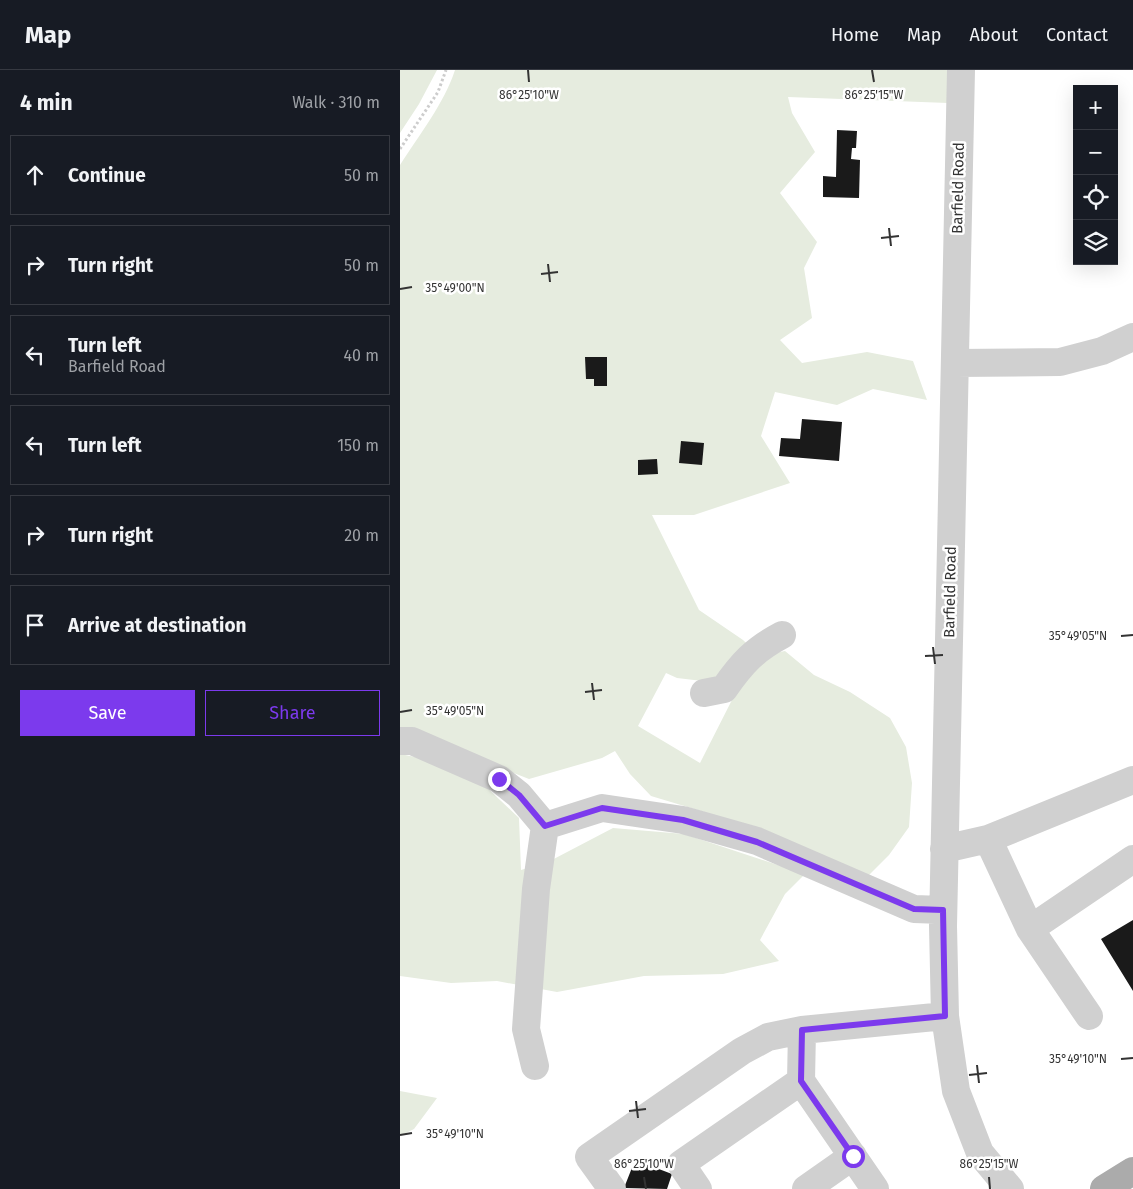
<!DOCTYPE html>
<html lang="en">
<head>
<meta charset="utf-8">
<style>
	:root { --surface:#171b24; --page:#242831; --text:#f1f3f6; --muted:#9ea1a6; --line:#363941; --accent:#7c3aed }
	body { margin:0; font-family:"Fira Sans",sans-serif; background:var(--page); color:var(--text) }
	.controls { position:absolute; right:15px; top:15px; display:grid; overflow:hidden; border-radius:0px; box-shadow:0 5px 20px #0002 }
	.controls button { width:45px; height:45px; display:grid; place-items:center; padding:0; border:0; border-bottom:1px solid var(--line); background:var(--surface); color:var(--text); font:25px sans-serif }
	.stop { position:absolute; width:15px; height:15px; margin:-11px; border:4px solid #7c3aed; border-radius:50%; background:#fff }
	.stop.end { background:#7c3aed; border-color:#fff; box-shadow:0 1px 5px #0008 }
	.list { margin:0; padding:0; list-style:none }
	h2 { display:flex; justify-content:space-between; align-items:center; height:65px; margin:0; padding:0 20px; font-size:21px }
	h2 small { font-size:16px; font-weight:400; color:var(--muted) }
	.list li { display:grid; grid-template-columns:32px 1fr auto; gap:15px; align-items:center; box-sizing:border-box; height:80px; margin:0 10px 10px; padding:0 10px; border:1px solid var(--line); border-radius:0px }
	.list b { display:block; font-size:19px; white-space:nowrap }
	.list p { margin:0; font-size:16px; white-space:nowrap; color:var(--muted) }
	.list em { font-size:16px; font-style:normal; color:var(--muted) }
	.actions { display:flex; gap:10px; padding:15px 20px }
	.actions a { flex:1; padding:11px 0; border:1px solid var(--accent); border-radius:0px; text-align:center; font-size:18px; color:var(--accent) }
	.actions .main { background:var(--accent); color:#fff }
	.icon { flex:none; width:28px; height:28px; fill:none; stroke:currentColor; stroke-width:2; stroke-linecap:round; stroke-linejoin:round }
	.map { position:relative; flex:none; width:733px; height:1119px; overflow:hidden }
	header { display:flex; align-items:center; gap:30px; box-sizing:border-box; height:70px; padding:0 25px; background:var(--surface); border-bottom:1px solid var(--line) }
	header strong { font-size:24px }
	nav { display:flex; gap:28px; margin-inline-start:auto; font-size:18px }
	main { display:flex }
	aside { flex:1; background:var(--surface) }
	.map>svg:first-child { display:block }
	.green { fill:#e6ecdf; fill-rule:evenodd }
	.building { fill:#1a1a1a }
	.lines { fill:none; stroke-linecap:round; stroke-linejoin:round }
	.path { stroke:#cdcdcd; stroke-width:3; stroke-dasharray:2.5 2.5; stroke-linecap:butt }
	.minor { stroke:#d0d0d0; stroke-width:28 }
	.major { stroke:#ababab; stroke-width:28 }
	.route { stroke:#7c3aed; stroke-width:6 }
	.ticks { fill:none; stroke:#333; stroke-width:2 }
	.labels { text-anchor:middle; stroke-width:5; stroke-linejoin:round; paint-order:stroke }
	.street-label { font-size:15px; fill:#333; stroke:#fff }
	.ticks-label { font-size:12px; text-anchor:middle; fill:#333; stroke:#fff; stroke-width:5; stroke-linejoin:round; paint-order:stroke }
</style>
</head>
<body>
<header>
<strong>Map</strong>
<nav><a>Home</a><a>Map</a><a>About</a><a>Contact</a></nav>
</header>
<main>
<aside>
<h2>4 min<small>Walk · 310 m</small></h2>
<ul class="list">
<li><svg class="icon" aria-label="ahead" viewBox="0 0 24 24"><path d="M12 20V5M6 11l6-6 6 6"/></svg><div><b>Continue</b></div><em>50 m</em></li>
<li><svg class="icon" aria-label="right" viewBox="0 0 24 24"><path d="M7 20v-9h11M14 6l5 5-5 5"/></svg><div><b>Turn right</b></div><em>50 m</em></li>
<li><svg class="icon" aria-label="left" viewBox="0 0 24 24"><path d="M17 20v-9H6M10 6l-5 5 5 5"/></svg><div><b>Turn left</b><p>Barfield Road</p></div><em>40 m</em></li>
<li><svg class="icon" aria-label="left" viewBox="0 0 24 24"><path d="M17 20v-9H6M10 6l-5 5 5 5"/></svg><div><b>Turn left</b></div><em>150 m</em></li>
<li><svg class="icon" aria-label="right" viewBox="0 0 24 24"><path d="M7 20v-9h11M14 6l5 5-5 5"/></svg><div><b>Turn right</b></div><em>20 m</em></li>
<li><svg class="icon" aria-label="arrive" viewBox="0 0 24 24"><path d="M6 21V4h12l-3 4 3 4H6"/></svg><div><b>Arrive at destination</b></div></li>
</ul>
<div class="actions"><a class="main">Save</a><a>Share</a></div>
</aside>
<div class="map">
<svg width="733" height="1119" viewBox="0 0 733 1119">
	<rect width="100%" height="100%" fill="#fff"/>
	<path class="green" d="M0 0H37L19 34 0 63Z
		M55 0H548V33L388 27 392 43 415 82 380 123 417 172 404 198 412 248 380 270 402 293 467 282 513 291 527 330 473 319 437 335 375 322 361 366 390 413 294 445H252L299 540 343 570 360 586 385 581 414 605 450 622 490 648 506 677 512 713 509 757 489 785 463 811 351 756 251 726 230 704 215 681 202 688 129 709 0 659V95C18 67 45 32 55 0ZM266 603 277 608 311 612 335 624 300 693 238 656Z
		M0 684 25 689 81 712 119 748 121 800 148 792 213 758 284 764 405 804 385 824 360 870 379 891 323 904 244 906 157 922 97 911 51 913 0 906Z
		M0 1021 37 1028 14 1059 0 1066Z"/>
	<path class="building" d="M437 60 457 61 456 78H452L451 89 460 90 459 128 423 127V106L436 107Z
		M185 287H207V316H194V309H186Z
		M402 349 442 352 439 391 379 386 381 368 400 369Z
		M281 371 304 373 302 395 279 393Z
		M257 389 258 404 238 405V390Z
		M733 850V921L701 869Z
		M235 1090 272 1104 267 1119 224 1118Z"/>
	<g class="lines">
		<path class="path" d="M0 79 38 22 46 0"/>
		<path class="minor" d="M561 0 543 856 545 946 556 1021 580 1083 610 1119
			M555 293 660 292 702 281 733 267
			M304 623 324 619C342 593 354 580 382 565
			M0 671H12L99 709 119 725 145 756
			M588 769 733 710
			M544 779 588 769 630 859 733 789
			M630 859 689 946
			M135 996 126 959 136 819 145 756 202 738 283 750 357 771 514 839 543 840
			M401 1011 402 960
			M212 1119 189 1087 342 981 368 967 402 960 545 946
			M298 1119 281 1094 401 1011 475 1119
			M406 1119 453 1086"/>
		<path class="major" d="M704 1119 733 1101"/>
	</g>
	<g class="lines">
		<path class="route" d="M99 709 119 725 145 756 202 738 283 750 357 772 514 839 543 840 545 946 402 960 401 1011 453 1086"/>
	</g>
	<path class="ticks" d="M128 0 129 12M472 0 474 12M489 158 491 176M481 168 499 166M148 194 150 212M141 204 158 202M0 219 12 217M721 566 733 565M533 577 535 594M525 586 543 585M192 613 194 630M185 622 202 620M0 642 12 640M721 989 733 988M577 995 579 1013M569 1005 587 1003M236 1031 238 1048M229 1041 246 1039M0 1065 12 1063M244 1107 246 1119M589 1107 590 1119"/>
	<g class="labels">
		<g class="street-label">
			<text transform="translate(558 118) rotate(-89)" y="5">Barfield Road</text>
			<text transform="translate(550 522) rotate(-89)" y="5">Barfield Road</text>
		</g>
	</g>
	<g class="ticks-label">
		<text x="129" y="29">86°25'10"W</text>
		<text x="474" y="29">86°25'15"W</text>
		<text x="55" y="222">35°49'00"N</text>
		<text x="678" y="570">35°49'05"N</text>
		<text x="55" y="645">35°49'05"N</text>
		<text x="678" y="993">35°49'10"N</text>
		<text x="55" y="1068">35°49'10"N</text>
		<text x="244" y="1098">86°25'10"W</text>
		<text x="589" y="1098">86°25'15"W</text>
	</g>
</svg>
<div class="controls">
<button>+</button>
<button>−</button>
<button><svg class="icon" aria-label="locate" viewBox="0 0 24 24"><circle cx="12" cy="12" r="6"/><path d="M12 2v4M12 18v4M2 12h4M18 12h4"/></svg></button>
<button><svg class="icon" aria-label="layers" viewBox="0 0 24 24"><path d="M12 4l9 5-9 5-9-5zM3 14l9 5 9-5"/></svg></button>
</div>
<div class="stop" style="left:453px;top:1086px"></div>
<div class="stop end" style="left:99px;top:709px"></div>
</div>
</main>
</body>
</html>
